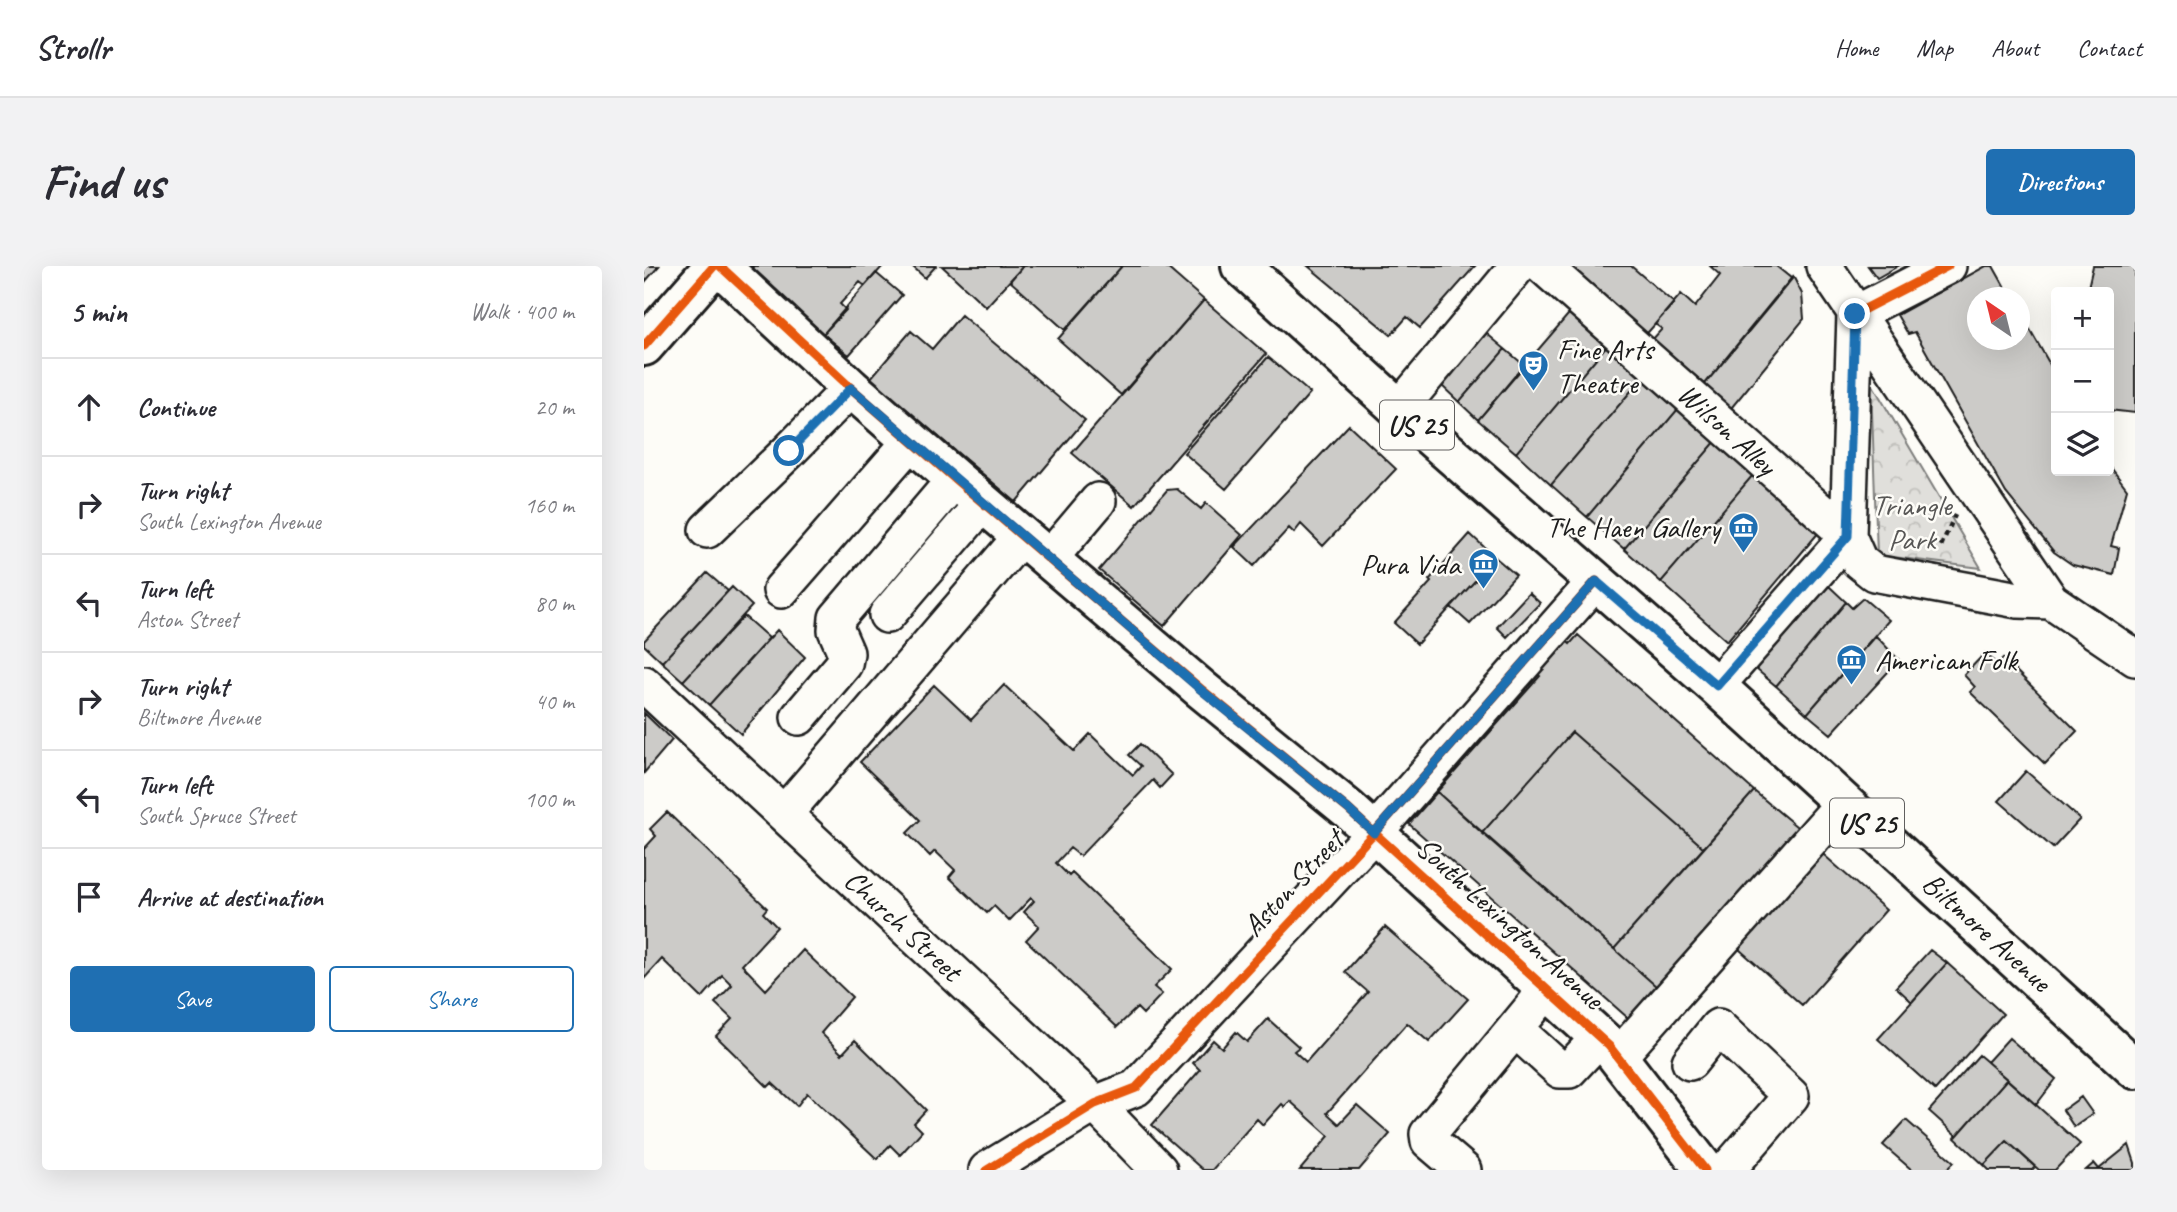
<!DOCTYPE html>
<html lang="en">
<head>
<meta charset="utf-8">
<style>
	:root { --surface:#fff; --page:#f2f2f3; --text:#2b2b33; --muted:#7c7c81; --line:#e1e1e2; --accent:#1f6fb2 }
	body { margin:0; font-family:Caveat,sans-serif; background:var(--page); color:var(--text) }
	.controls { position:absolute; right:21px; top:21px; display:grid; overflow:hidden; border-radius:7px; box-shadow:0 7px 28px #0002 }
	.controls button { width:63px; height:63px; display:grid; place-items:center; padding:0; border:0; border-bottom:2px solid var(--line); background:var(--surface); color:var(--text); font:35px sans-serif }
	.compass { position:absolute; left:1323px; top:21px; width:63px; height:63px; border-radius:50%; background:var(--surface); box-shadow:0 7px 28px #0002; rotate:325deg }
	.stop { position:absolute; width:21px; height:21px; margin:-16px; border:5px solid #1f6fb2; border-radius:50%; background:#fff }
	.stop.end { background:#1f6fb2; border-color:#fff; box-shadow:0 2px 7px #0008 }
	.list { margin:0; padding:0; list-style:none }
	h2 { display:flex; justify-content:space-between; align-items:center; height:91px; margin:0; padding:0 28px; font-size:30px }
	h2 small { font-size:23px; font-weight:400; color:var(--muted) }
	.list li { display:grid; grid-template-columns:46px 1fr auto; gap:21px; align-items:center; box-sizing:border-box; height:98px; padding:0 28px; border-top:2px solid var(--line) }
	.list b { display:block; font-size:26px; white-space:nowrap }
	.list p { margin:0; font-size:23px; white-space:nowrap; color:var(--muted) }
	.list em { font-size:23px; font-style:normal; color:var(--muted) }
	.actions { display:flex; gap:14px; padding:21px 28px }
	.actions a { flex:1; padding:16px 0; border:2px solid var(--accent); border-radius:7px; text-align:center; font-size:24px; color:var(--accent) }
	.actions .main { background:var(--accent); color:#fff }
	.icon { flex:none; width:38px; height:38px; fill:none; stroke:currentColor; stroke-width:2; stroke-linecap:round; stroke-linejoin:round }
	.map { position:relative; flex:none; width:1491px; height:904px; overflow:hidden; border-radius:7px }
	header { display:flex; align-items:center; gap:42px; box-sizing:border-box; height:98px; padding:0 35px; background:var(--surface); border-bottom:2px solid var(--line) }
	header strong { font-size:33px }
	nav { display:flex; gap:38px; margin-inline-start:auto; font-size:24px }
	.intro { display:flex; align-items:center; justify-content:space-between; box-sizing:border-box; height:168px; padding:0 42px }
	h1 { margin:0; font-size:49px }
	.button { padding:18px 32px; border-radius:7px; background:var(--accent); color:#fff; font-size:24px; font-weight:700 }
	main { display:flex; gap:42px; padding:0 42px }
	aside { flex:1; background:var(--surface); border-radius:7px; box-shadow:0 7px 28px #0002 }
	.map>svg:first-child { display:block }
	.forest { fill:url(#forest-crowns); stroke:#7e7e7c; stroke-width:2 }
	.building { fill:#cccbc8; stroke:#1c1c1c; stroke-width:2 }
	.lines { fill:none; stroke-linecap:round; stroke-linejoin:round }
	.minor-casing { stroke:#1c1c1c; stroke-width:40 }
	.major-casing { stroke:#1c1c1c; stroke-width:44 }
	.path { stroke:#1c1c1c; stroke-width:4.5; stroke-dasharray:5 5; stroke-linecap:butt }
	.minor { stroke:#fdfcf7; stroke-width:35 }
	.major { stroke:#fdfcf7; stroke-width:38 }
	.cycleway-casing { stroke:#fdfcf7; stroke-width:13 }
	.cycleway { stroke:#e8590c; stroke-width:9 }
	.route { stroke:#1f6fb2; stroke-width:9 }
	.labels { text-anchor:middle; stroke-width:5; stroke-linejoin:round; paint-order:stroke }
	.shield { fill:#fdfcf7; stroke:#605f5e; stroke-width:2 }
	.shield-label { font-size:28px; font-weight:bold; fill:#1c1c1c }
	.poi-label { font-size:30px; fill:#1c1c1c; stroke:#fdfcf7; text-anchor:start }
	.street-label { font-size:30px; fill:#1c1c1c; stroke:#fdfcf7 }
	.park-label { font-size:30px; fill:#575655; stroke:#fdfcf7 }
</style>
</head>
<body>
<header>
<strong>Strollr</strong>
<nav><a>Home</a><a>Map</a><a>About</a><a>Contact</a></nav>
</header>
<div class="intro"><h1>Find us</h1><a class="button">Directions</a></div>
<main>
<aside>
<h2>5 min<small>Walk · 400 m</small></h2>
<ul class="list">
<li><svg class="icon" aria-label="ahead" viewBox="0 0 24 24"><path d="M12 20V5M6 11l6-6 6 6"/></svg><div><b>Continue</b></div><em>20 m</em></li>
<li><svg class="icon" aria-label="right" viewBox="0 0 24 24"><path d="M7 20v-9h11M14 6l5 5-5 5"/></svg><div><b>Turn right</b><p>South Lexington Avenue</p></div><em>160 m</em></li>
<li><svg class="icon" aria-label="left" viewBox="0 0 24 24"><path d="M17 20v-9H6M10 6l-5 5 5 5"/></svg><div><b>Turn left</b><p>Aston Street</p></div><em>80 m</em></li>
<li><svg class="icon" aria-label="right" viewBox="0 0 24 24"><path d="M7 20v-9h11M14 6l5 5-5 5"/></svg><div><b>Turn right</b><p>Biltmore Avenue</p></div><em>40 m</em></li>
<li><svg class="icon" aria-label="left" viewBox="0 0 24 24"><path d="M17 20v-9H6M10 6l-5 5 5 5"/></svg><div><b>Turn left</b><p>South Spruce Street</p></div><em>100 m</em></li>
<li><svg class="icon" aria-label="arrive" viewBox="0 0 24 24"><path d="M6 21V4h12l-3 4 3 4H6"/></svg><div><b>Arrive at destination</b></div></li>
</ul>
<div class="actions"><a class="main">Save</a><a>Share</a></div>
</aside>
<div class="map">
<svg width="1491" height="904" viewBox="0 0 1491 904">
	<defs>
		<pattern id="forest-crowns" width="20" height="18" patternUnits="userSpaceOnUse" patternTransform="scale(1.75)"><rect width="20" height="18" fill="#e0dfdb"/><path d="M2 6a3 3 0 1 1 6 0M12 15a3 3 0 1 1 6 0" fill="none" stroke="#c0bfbb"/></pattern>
	</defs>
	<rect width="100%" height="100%" fill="#fdfcf7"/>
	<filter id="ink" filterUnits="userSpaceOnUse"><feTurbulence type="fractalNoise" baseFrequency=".0143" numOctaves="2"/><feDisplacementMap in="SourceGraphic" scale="14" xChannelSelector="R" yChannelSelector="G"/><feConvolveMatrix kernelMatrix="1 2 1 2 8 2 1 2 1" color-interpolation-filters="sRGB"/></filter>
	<g filter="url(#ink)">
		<path class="forest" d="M1227 116 1337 302 1233 289Z"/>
		<path class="building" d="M0 0H15L0 17Z
			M102 0H239L221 20 216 16 196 38 202 44 179 68Z
			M268 0H292L281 12Z
			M298 0H379L342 41Z
			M379 0H478L421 64 366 15Z
			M478 0H521L560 34 477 129 414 73Z
			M664 0H831L776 62 763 51 747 69Z
			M911 0H987L1030 37 997 74Z
			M1066 0H1132L1148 13 1061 118 1008 74 1018 63 1011 58 1037 28 1051 41 1076 9Z
			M1224 0H1254L1233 12Z
			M1342 0H1349L1367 32H1334V74H1376V46L1412 109V205H1465V199L1483 223 1467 280 1475 282 1470 309 1429 299 1410 286 1362 227 1271 66 1264 68 1253 49Z
			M1449 0H1491V147L1465 144V26H1443Z
			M232 7 258 29 205 89 179 68Z
			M1149 10 1158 28 1160 53 1079 152 1051 127 1061 118Z
			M560 34 622 88 490 240 428 187Z
			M929 43 964 78 872 187 834 154Z
			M317 49 441 154 372 236 226 113 267 65 288 83Z
			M842 67 861 83 815 136 797 119Z
			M964 78 999 111 907 219 872 187Z
			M861 83 880 99 834 154 815 136Z
			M624 91 666 127 582 223 540 187Z
			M999 111 1034 143 943 251 907 219Z
			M1034 143 1072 175 980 283 943 251Z
			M705 159 752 203 679 280 657 258 650 267 645 262 610 300 590 281Z
			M1072 175 1115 202 1017 316 980 283Z
			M1115 202 1181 259 1083 375 1017 316Z
			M533 223 557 243 562 237 598 269 520 360 455 304 523 224Z
			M826 268 852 292 773 378 750 357 787 316 785 314Z
			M852 292 872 309 826 358 807 341Z
			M63 307 84 325 18 396 0 379V375Z
			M1173 320 1186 321 1202 336 1132 420 1106 398Z
			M88 321 108 340 39 415 18 396Z
			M885 327 896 337 863 371 853 361Z
			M1219 332 1245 354 1163 448 1132 420 1202 336 1208 342Z
			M100 350 125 372 65 439 39 415Z
			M133 364 161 391 97 468 65 439Z
			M934 369 1110 525 1060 582 928 466 838 567 793 526 896 410 891 406 920 373 926 378Z
			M1231 369 1255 394 1187 468 1163 448Z
			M1341 387 1353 398 1359 392 1433 465 1401 498 1326 426 1331 421 1320 409Z
			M290 419 327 454 360 419 430 485 446 468 489 509 497 500 485 489 496 478 528 509 516 522 509 514 436 590 426 582 412 597 425 610 428 607 528 703 510 721 518 728 499 748 493 742 473 761 382 674 395 660 380 646 390 635 387 632 365 655 350 640 343 647 305 611 311 604 291 585 286 590 263 567 276 554 216 496Z
			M0 447 28 474 0 507Z
			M928 466 1060 582 970 683 838 567Z
			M1382 505 1436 553 1409 582 1355 535Z
			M1110 525 1164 570 1021 728 970 683Z
			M793 526 1021 728 993 760 765 558Z
			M23 546 123 642 119 647 133 661 98 699 122 724 159 684 208 731 177 767 198 788 211 774 282 844 270 857 278 865 256 889 246 879 233 893 163 827 153 840 128 817 124 821 72 770 88 753 71 737 88 719 78 709 58 732 18 693 0 713V583L12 570 6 563Z
			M1171 581 1242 644 1158 739 1087 676Z
			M741 661 824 733 785 776 763 757 683 847 695 858 713 839 746 868 715 904H656L685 870 646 835 641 841 638 838 619 859 613 853 568 904H559L508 859 556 804 549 797 569 774 578 782 592 766 603 776 624 753 655 781 650 785 662 796 724 726 701 706Z
			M1286 684 1303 697 1268 736 1252 721Z
			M1303 697 1359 748 1291 824 1234 773Z
			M1365 772 1412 813 1392 839 1343 796Z
			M1335 789 1363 813 1313 870 1285 845Z
			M1363 813 1436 878 1411 904H1395L1363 875 1340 899 1311 872Z
			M1437 831 1449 848 1430 861 1419 844Z
			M1262 854 1310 896 1302 904H1268L1239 879Z
			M1363 875 1391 901 1388 904H1345L1340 899Z
			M1485 879 1491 897V904H1442L1450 897 1455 903Z"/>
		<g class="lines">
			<defs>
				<path id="minor" d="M899 0 1204 270 1215 295 1230 307 1374 334 1407 335
					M1180 0 1407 335 1491 392
					M755 143 874 0
					M63 264 145 185 207 122
					M405 293 454 235
					M137 324 267 175
					M243 349 339 237
					M0 418 451 838 515 904
					M1072 420 1204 270 1211 48 1304 0
					M155 451 200 398 202 387 192 364 193 352 311 213
					M140 548 378 270
					M871 763 916 804H925L955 772
					M974 791 1200 537
					M1046 796 1074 761 1147 830 1083 904
					M343 904 451 838 492 822 730 567 952 315
					M819 904 785 875 784 868 903 724"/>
				<path id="major" d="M76 0 207 122 311 213 557 423 704 543 965 780 1061 904
					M597 0 755 143 1072 420 1491 803
					M0 80 70 0"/>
			</defs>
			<use href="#minor" class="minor-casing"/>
			<use href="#major" class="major-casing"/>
			<path class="path" d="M1297 280 1311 249"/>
			<use href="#minor" class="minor"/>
			<use href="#major" class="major"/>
			<defs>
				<path id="cycleway" d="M76 0 207 122 311 213 557 423 704 543 965 780 1061 904
					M1211 48 1304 0
					M0 80 70 0
					M343 904 451 838 492 822 730 567 952 315"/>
			</defs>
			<use href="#cycleway" class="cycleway-casing"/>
			<use href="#cycleway" class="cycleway"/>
		</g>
	</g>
	<g class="lines" filter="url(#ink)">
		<path class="route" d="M145 185 207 122 556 423 704 543 730 567 952 315 1073 420 1204 270 1211 48"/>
	</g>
	<defs>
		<symbol id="theatre-pin" viewBox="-11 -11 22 30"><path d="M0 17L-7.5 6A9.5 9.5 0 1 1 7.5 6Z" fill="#1f6fb2" stroke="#fdfcf7"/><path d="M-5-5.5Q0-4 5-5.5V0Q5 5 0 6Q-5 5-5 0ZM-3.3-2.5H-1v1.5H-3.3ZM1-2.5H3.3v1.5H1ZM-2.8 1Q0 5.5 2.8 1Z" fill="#fff"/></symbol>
		<symbol id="museum-pin" viewBox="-11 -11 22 30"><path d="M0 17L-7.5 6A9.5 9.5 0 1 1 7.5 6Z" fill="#1f6fb2" stroke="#fdfcf7"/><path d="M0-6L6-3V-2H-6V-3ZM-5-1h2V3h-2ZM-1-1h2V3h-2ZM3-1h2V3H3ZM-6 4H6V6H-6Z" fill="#fff"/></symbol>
	</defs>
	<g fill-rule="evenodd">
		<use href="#theatre-pin" x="872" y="82" width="35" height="47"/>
		<use href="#museum-pin" x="1082" y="244" width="35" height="47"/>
		<use href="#museum-pin" x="822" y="280" width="35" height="47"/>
		<use href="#museum-pin" x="1190" y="376" width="35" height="47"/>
	</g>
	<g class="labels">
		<g class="shield">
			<rect x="736" y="134.5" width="74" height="49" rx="5"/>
			<rect x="1186" y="532.5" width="74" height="49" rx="5"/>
		</g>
		<g class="shield-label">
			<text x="773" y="169">US 25</text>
			<text x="1223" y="567">US 25</text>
		</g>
		<g class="poi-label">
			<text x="913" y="93">Fine Arts<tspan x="913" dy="34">Theatre</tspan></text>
			<text x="1076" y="271" text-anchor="end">The Haen Gallery</text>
			<text x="816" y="308" text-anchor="end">Pura Vida</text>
			<text x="1231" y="404">American Folk</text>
		</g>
		<g class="street-label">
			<text transform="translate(1083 163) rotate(42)" y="10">Wilson Alley</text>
			<text transform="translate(649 617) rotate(-47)" y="10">Aston Street</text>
			<text transform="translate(866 657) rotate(42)" y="10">South Lexington Avenue</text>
			<text transform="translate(259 659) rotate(43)" y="10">Church Street</text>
			<text transform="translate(1343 666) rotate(42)" y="10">Biltmore Avenue</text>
		</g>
		<g class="park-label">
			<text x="1268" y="249">Triangle<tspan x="1268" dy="34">Park</tspan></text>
		</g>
	</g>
</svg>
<div class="controls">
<button>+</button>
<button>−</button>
<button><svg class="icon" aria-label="layers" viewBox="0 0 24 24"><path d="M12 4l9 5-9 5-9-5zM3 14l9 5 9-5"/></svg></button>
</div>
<svg class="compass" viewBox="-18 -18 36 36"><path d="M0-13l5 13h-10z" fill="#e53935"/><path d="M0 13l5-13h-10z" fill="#7c7c81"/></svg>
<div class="stop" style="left:145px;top:185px"></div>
<div class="stop end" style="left:1211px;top:48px"></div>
</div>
</main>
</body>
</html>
